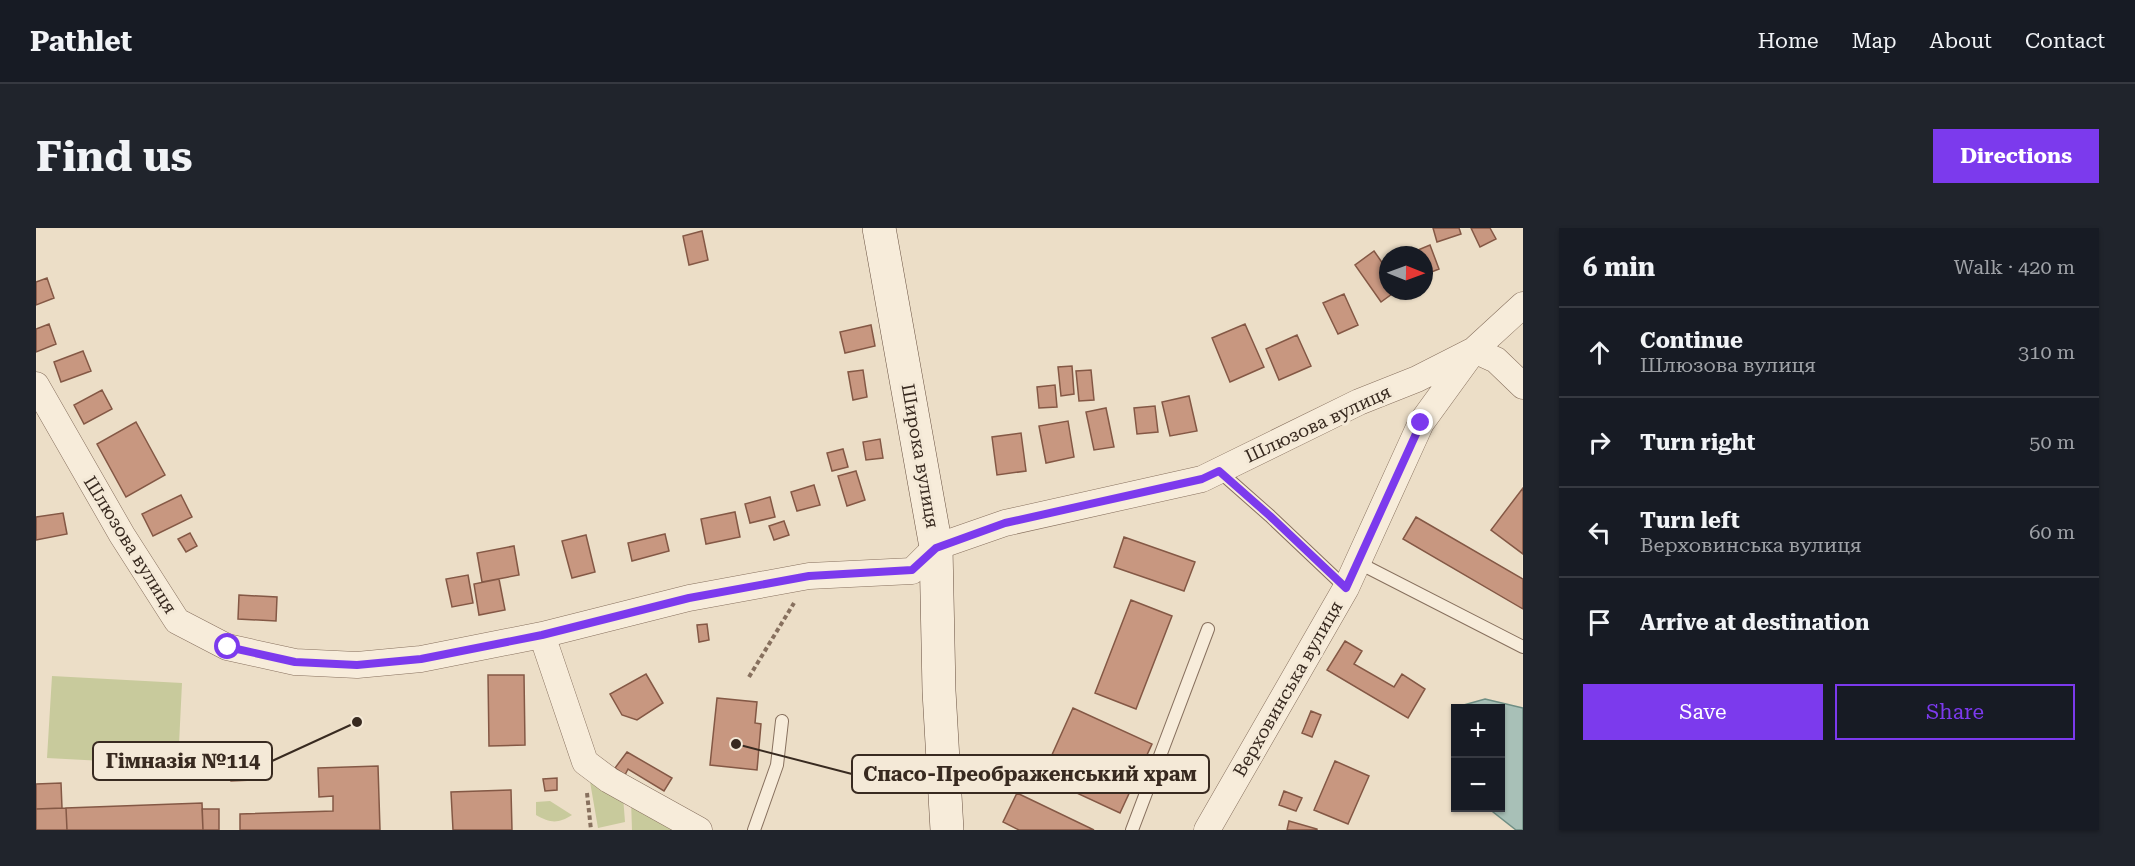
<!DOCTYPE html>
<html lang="en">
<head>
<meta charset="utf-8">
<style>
	:root { --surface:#171b24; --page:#20242c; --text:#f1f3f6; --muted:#9ea1a6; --line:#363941; --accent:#7c3aed }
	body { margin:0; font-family:"Roboto Serif",serif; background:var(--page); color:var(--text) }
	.controls { position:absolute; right:18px; bottom:18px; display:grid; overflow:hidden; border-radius:0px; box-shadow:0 2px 4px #0004 }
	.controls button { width:54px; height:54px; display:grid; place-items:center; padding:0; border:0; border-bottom:2px solid var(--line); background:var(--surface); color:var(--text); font:30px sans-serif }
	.compass { position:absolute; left:1343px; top:18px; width:54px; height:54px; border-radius:50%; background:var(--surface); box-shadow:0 2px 4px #0004; rotate:91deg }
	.stop { position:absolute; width:18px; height:18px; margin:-14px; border:4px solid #7c3aed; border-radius:50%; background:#fff }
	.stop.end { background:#7c3aed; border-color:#fff; box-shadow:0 2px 6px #0008 }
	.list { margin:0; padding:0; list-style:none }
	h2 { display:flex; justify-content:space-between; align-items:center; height:78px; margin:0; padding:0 24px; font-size:26px }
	h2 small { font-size:20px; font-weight:400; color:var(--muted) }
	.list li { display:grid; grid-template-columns:39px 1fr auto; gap:18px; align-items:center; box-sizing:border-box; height:90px; padding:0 24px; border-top:2px solid var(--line) }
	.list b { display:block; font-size:22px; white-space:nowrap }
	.list p { margin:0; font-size:20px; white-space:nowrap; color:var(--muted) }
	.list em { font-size:20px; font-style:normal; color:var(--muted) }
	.actions { display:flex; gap:12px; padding:18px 24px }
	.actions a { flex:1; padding:14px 0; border:2px solid var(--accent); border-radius:0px; text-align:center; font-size:21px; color:var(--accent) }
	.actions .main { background:var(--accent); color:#fff }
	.icon { flex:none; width:33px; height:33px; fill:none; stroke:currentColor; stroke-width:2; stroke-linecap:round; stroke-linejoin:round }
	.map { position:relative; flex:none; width:1487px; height:602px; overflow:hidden; border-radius:0px }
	header { display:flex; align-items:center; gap:36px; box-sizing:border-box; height:84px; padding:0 30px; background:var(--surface); border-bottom:2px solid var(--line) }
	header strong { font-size:28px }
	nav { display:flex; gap:33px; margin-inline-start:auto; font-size:21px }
	.intro { display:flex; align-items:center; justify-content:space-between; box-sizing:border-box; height:144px; padding:0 36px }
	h1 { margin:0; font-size:42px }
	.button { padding:15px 27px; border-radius:0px; background:var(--accent); color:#fff; font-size:21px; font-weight:700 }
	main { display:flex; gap:36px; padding:0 36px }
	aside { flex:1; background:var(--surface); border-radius:0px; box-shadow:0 2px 4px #0004 }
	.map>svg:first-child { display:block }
	.green { fill:#c8ca9c }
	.water { fill:#a8c0b7; stroke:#6f8e84; stroke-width:1.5 }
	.building { fill:#c89780; stroke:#845845; stroke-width:1.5 }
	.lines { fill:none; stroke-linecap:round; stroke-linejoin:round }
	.lane-casing { stroke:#87705e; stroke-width:14 }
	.street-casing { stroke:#87705e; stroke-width:27 }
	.secondary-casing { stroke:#695141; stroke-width:34 }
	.path { stroke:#87705e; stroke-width:4; stroke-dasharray:4.5 3; stroke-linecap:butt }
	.lane { stroke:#f7ecda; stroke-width:12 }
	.street { stroke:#f7ecda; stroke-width:26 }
	.secondary { stroke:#f7ecda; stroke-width:33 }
	.route { stroke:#7c3aed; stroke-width:8 }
	.labels { text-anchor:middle; stroke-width:6; stroke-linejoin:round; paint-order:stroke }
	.street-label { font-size:18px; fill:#382a20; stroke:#f4e9d7 }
	.leader { fill:none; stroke:#382a20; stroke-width:2 }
	.callout-dot { fill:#382a20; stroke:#f4e9d7; stroke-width:2 }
	.callout { fill:#f4e9d7; stroke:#382a20; stroke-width:2 }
	.callout-label { font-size:20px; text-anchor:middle; font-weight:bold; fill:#382a20 }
</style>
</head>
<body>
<header>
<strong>Pathlet</strong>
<nav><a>Home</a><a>Map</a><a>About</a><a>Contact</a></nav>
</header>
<div class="intro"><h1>Find us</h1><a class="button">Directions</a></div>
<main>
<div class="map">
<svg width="1487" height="602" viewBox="0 0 1487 602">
	<rect width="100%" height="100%" fill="#ecdec7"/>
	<path class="green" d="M16 448 146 455 142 537 11 530Z
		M553 548 587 568 589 594 562 600Z
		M595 572 646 602H596Z
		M514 573 536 587C522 596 514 595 500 587V574Z"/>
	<path class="water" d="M1449 471 1487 480V602H1480L1452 580H1464V481L1426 480 1428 477Z"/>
	<path class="building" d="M1397 0H1423L1425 6 1401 14Z
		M1435 0H1454L1460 11 1444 19Z
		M666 3 672 32 653 37 647 8Z
		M1394 17 1403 41 1388 47V27H1379L1377 24Z
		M1338 23 1352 43V63H1360L1345 74 1319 37Z
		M11 50 18 70 0 77V54Z
		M1308 66 1322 97 1302 106 1287 75Z
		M13 96 20 116 0 124V101Z
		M1209 96 1228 139 1194 154 1176 110Z
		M835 97 839 118 809 125 804 104Z
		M1261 107 1275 138 1243 152 1230 121Z
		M47 123 55 143 25 154 18 134Z
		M1036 138 1038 166 1025 168 1022 139Z
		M827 142 831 169 817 172 812 144Z
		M1055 142 1058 172 1043 173 1040 143Z
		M1019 157 1021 179 1003 180 1001 159Z
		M66 162 76 181 48 196 38 177Z
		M1153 168 1161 203 1134 208 1126 174Z
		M1119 178 1122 204 1101 206 1098 180Z
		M1070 180 1078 219 1058 222 1050 184Z
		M1032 193 1038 229 1010 235 1003 198Z
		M100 194 129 247 90 269 61 216Z
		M985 205 990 243 961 247 956 209Z
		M844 211 847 230 830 232 827 214Z
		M807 221 812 239 796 243 791 225Z
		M820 243 829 272 811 278 802 248Z
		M778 257 784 277 761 283 755 264Z
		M1487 260V326L1455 302Z
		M145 267 156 289 117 308 106 286Z
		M734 269 739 289 714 295 709 276Z
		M699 284 704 309 670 316 665 291Z
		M27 285 31 306 0 312V289Z
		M1380 289 1487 351V381L1367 311Z
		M748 293 753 307 738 312 733 298Z
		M154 305 161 318 150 324 142 311Z
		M629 306 633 323 596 333 592 315Z
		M550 307 559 344 536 350 526 313Z
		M1088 309 1159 334 1148 363 1078 339Z
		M478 318 483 347 446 354 441 325Z
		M432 347 437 375 416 379 410 351Z
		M463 351 469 382 443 387 438 356Z
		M203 367 241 369 240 393 202 391Z
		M1095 372 1136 388 1100 481 1059 465Z
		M671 396 673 412 663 414 661 397Z
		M1309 413 1326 423 1318 436 1358 459 1366 446 1389 461 1372 490 1291 442Z
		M610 446 627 475 601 492 586 487 574 466Z
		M452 447H488L489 517 453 518Z
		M681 470 721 474 719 495 725 496 721 542 674 537Z
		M1037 480 1116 516 1084 585 1006 549Z
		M1275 483 1285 487 1276 509 1266 505Z
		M591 524 636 550 628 563 592 541 589 547 579 540Z
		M1299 533 1333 548 1312 596 1278 582Z
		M342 538 344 602H204V586L297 583V568L283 569 282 540Z
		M215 539 216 552 195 553 194 540Z
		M521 550V562L509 563 507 551Z
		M25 555 26 580 0 581V556Z
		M475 562 476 602H417L415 564Z
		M1248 563 1266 570 1260 583 1243 577Z
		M981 565 1058 602H983L967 594Z
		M166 575 167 602H31L30 580Z
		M30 580 31 602H0V581Z
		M166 581H183V602H167Z
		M1253 593 1281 601V602H1251Z"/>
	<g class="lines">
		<defs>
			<path id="lane" d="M1183 243 1234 288 1310 360
				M1321 334 1487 419
				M718 602 741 537 746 493
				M1096 602 1172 401"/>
			<path id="street" d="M0 157 86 307 141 393 191 419 259 434 321 437 385 431 506 407 653 370 773 348 876 343 900 319 969 295 1166 251 1323 174 1381 151 1438 122 1487 77
				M506 407 549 534 573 552 663 602
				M1171 602 1310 360 1385 195 1438 122 1460 132 1487 158"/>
			<path id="secondary" d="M843 0 900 319 903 463 911 602"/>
		</defs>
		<use href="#lane" class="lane-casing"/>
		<use href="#street" class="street-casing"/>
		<use href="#secondary" class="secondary-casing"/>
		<path class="path" d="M713 449 758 375
			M551 565 555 602"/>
		<use href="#lane" class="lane"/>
		<use href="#street" class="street"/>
		<use href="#secondary" class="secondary"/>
	</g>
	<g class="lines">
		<path class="route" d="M192 419 259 434 321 437 385 431 506 407 653 370 773 348 876 342 900 320 969 295 1166 251 1183 243 1234 288 1310 360 1385 195"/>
	</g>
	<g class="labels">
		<g class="street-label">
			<text transform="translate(1282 196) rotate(-25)" y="6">Шлюзова вулиця</text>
			<text transform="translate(884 228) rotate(80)" y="6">Широка вулиця</text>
			<text transform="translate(94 317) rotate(58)" y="6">Шлюзова вулиця</text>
			<text transform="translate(1252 461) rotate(-60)" y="6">Верховинська вулиця</text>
		</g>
	</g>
	<path class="leader" d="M321 494L236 533M700 516L816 546"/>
	<g class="callout-dot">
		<circle cx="321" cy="494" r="6"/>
		<circle cx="700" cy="516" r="6"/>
	</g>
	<g class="callout">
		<rect x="57" y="514" width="179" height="38" rx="6"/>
		<rect x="816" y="527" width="357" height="38" rx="6"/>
	</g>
	<g class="callout-label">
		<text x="147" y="540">Гімназія №114</text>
		<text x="994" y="553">Спасо-Преображенський храм</text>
	</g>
</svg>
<div class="controls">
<button>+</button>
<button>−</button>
</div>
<svg class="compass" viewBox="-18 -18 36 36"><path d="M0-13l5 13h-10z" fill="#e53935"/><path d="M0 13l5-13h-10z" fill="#9ea1a6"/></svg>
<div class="stop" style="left:192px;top:419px"></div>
<div class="stop end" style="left:1385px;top:195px"></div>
</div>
<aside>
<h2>6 min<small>Walk · 420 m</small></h2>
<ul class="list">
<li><svg class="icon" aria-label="ahead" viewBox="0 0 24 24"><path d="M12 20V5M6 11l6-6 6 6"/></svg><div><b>Continue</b><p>Шлюзова вулиця</p></div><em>310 m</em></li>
<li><svg class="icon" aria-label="right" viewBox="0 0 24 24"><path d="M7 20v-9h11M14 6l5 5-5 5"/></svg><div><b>Turn right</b></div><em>50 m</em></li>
<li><svg class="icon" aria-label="left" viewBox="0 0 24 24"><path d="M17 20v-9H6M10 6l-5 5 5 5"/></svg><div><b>Turn left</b><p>Верховинська вулиця</p></div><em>60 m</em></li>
<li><svg class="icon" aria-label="arrive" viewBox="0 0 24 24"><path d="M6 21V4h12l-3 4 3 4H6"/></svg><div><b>Arrive at destination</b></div></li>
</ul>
<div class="actions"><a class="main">Save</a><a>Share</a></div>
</aside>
</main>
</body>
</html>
